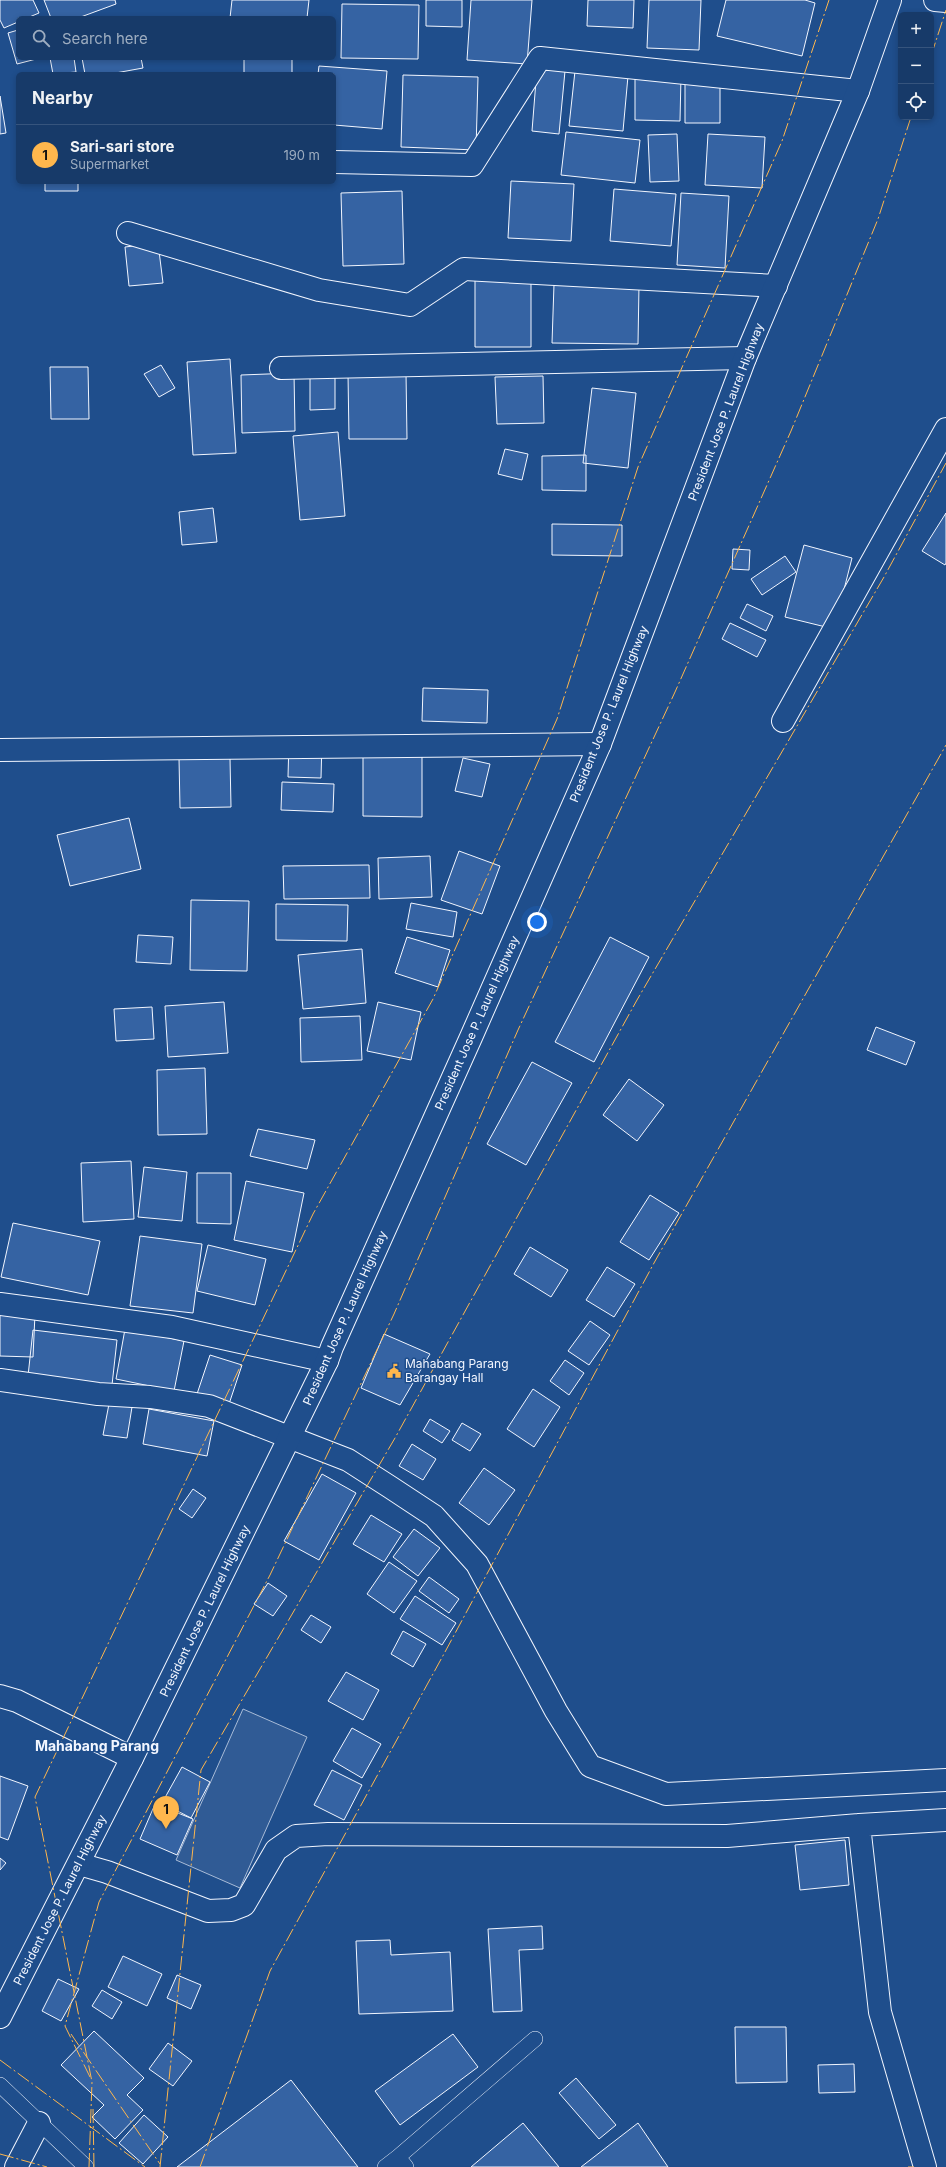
<!DOCTYPE html>
<html lang="en">
<head>
<meta charset="utf-8">
<style>
	:root { --surface:#173a69; --page:#20416f; --text:#f1f3f6; --muted:#9eadc0; --line:#36547d; --accent:#ffb74d }
	body { margin:0; font-family:Inter,sans-serif; background:var(--page); color:var(--text) }
	.controls { position:absolute; right:12px; top:12px; display:grid; overflow:hidden; border-radius:6px; box-shadow:0 2px 6px #0003 }
	.controls button { width:36px; height:36px; display:grid; place-items:center; padding:0; border:0; border-bottom:1px solid var(--line); background:var(--surface); color:var(--text); font:20px sans-serif }
	.you { position:absolute; left:537px; top:922px; width:14px; height:14px; margin:-10px; border:3px solid #fff; border-radius:50%; background:#1a73e8; box-shadow:0 0 0 6px #1a73e833 }
	.badge { display:grid; place-items:center; width:26px; height:26px; border-radius:50%; background:var(--accent); color:#111; font-size:13px; font-weight:700 }
	.pin { position:absolute; translate:-50% -33px; filter:drop-shadow(0 1px 2px #0008) }
	.pin::after { content:''; position:absolute; top:21px; width:14px; height:12px; background:inherit; clip-path:polygon(0 0,100% 0,50% 100%) }
	.list { margin:0; padding:0; list-style:none }
	h2 { display:flex; justify-content:space-between; align-items:center; height:52px; margin:0; padding:0 16px; font-size:17px }
	h2 small { font-size:13px; font-weight:400; color:var(--muted) }
	.list li { display:grid; grid-template-columns:26px 1fr auto; gap:12px; align-items:center; box-sizing:border-box; height:60px; padding:0 16px; border-top:1px solid var(--line) }
	.list b { display:block; font-size:15px; white-space:nowrap }
	.list p { margin:0; font-size:13px; white-space:nowrap; color:var(--muted) }
	.list em { font-size:13px; font-style:normal; color:var(--muted) }
	.icon { flex:none; width:22px; height:22px; fill:none; stroke:currentColor; stroke-width:2; stroke-linecap:round; stroke-linejoin:round }
	.map { position:relative; flex:none; width:946px; height:2167px; overflow:hidden }
	.search { position:absolute; background:var(--surface); box-shadow:0 2px 6px #0003; left:16px; top:16px; width:320px; height:44px; display:flex; align-items:center; gap:10px; box-sizing:border-box; padding:0 14px; border-radius:6px; color:var(--muted); font-size:15px }
	.panel { position:absolute; background:var(--surface); box-shadow:0 2px 6px #0003; left:16px; top:72px; width:320px; height:112px; border-radius:6px }
	.map>svg:first-child { display:block }
	.built { fill:#305b95; stroke:#a8bbd7 }
	.building { fill:#3563a3; stroke:#f2f6ff }
	.lines { fill:none; stroke-linecap:round; stroke-linejoin:round }
	.service-casing { stroke:#f2f6ff; stroke-width:16 }
	.minor-casing { stroke:#f2f6ff; stroke-width:24 }
	.trunk-casing { stroke:#f2f6ff; stroke-width:24 }
	.service { stroke:#1f4e8c; stroke-width:15 }
	.minor { stroke:#1f4e8c; stroke-width:22 }
	.trunk { stroke:#1f4e8c; stroke-width:22 }
	.power { stroke:#ffb74d; stroke-width:1; stroke-dasharray:14 3 2 3; stroke-linecap:butt }
	.labels { text-anchor:middle; stroke-width:3; stroke-linejoin:round; paint-order:stroke }
	.street-label { font-size:12px; fill:#f2f6ff; stroke:#1f4e8c }
	.poi-label { font-size:12px; fill:#f2f6ff; stroke:#1f4e8c; text-anchor:start }
	.quarter-label { font-size:14px; font-weight:bold; fill:#f2f6ff; stroke:#1f4e8c }
</style>
</head>
<body>
<div class="map">
<svg width="946" height="2167" viewBox="0 0 946 2167">
	<rect width="100%" height="100%" fill="#1f4e8c"/>
	<path class="built" d="M243 1709 307 1737 240 1888 176 1860Z"/>
	<path class="building" d="M0 0H33L39 13 27 18H18V22L4 28 0 20Z
		M44 0H115L116 4 78 18H51Z
		M232 0H309L307 18H230Z
		M426 0H462V27L426 26Z
		M471 0H532L527 64 467 60Z
		M588 0H634L633 28 587 26Z
		M649 0H701L699 50 647 48Z
		M726 0H805L815 3 802 56 717 36Z
		M342 4 419 5 418 59 341 58Z
		M18 30V58H40L17 64 8 33Z
		M50 58H74L76 72 53 74Z
		M82 58H141L143 68 110 74H85Z
		M244 58H292V74H244Z
		M319 66 387 71 382 129 334 125V74H318Z
		M537 68 565 71 559 134 532 131Z
		M575 71 628 76 623 131 569 126Z
		M403 75 478 77 476 150 401 147Z
		M635 75 681 76 680 121 635 120Z
		M685 78H720V123H685Z
		M0 96 6 133 0 134Z
		M566 132 640 140 635 183 561 175Z
		M677 134 679 181 650 182 648 135Z
		M708 134 765 137 762 188 705 185Z
		M511 181 574 184 571 241 508 238Z
		M45 182H78V191H45Z
		M614 189 676 194 671 246 610 241Z
		M402 191 404 264 343 266 341 193Z
		M681 193 729 196 725 268 677 265Z
		M158 243 163 283 129 286 125 247Z
		M475 277 531 278V347H475Z
		M554 284 639 285 638 344 552 343Z
		M230 359 236 453 193 455 187 362Z
		M161 365 175 388 159 397 144 374Z
		M50 367H88L89 419H51Z
		M310 372H335V409L310 410Z
		M294 373 295 431 242 433 241 375Z
		M406 373 407 439H349L348 374Z
		M543 376 544 423 497 424 495 377Z
		M592 388 636 393 628 468 583 463Z
		M338 432 345 516 300 520 293 436Z
		M505 449 528 454 522 480 498 474Z
		M586 455V491L542 490V456Z
		M213 508 217 542 182 545 179 512Z
		M946 513V563L945 565 922 551Z
		M552 524 622 525V556L552 555Z
		M804 545 852 558 834 629 785 617Z
		M733 549 750 550 749 570 732 569Z
		M785 556 796 572 762 595 751 579Z
		M747 604 773 616 766 631 740 618Z
		M730 623 766 640 757 657 722 639Z
		M423 688 488 690 487 723 422 721Z
		M289 741 322 742 321 778 288 777Z
		M363 755H422V817L363 816Z
		M179 758H230L231 807 180 808Z
		M463 758 490 764 482 797 455 791Z
		M282 782 334 784 333 812 281 810Z
		M129 818 141 869 70 886 57 835Z
		M459 851 500 866 482 914 441 900Z
		M430 856 432 897 379 899 378 858Z
		M369 865 370 898 284 899 283 866Z
		M191 900 249 901 247 971 190 970Z
		M411 903 457 912 453 937 406 929Z
		M276 904 348 905 347 941 276 940Z
		M138 935 173 937 171 964 136 962Z
		M407 937 450 950 438 987 395 973Z
		M610 937 649 957 594 1062 555 1042Z
		M362 949 366 1003 303 1009 298 955Z
		M224 1002 228 1053 168 1057 165 1006Z
		M378 1002 421 1012 411 1060 367 1051Z
		M152 1007 154 1039 116 1041 114 1009Z
		M360 1016 362 1060 301 1062 300 1018Z
		M876 1027 915 1042 906 1065 867 1050Z
		M532 1062 572 1083 526 1165 487 1144Z
		M205 1068 207 1134 158 1135 157 1070Z
		M629 1079 664 1105 637 1141 603 1115Z
		M258 1129 315 1140 307 1169 250 1156Z
		M131 1161 134 1219 83 1222 81 1163Z
		M144 1167 187 1172 182 1221 138 1217Z
		M197 1173H231V1224L197 1223Z
		M246 1181 304 1193 292 1252 234 1240Z
		M650 1195 679 1213 649 1260 620 1242Z
		M13 1223 100 1241 88 1295 1 1277Z
		M140 1236 202 1244 193 1313 130 1306Z
		M208 1245 266 1259 255 1305 197 1291Z
		M530 1247 568 1270 551 1297 514 1274Z
		M607 1267 635 1284 614 1317 586 1300Z
		M0 1313 35 1314 33 1357 0 1356Z
		M590 1321 610 1335 589 1365 568 1351Z
		M125 1329 184 1341 174 1391 116 1379Z
		M33 1330 117 1340 112 1385 28 1376Z
		M384 1334 430 1354 400 1405 361 1388Z
		M210 1355 242 1365 229 1404 197 1394Z
		M565 1360 584 1373 569 1395 550 1381Z
		M533 1389 560 1407 534 1447 507 1429Z
		M109 1404 132 1407 127 1438 103 1435Z
		M149 1409 214 1421 207 1456 143 1444Z
		M430 1419 450 1431 442 1443 423 1431Z
		M462 1423 481 1434 470 1451 452 1440Z
		M412 1444 436 1459 423 1480 399 1466Z
		M484 1468 515 1490 489 1525 459 1503Z
		M322 1474 356 1493 319 1560 284 1541Z
		M193 1489 206 1498 192 1518 179 1509Z
		M371 1515 402 1534 384 1562 353 1544Z
		M414 1529 440 1548 418 1576 393 1557Z
		M389 1562 417 1581 394 1613 367 1594Z
		M429 1577 459 1599 449 1613 419 1591Z
		M268 1583 287 1596 273 1616 254 1604Z
		M415 1596 456 1623 442 1645 400 1619Z
		M311 1615 331 1627 321 1643 301 1630Z
		M403 1631 426 1644 413 1667 391 1654Z
		M346 1672 379 1690 363 1720 328 1701Z
		M352 1728 381 1744 362 1778 333 1761Z
		M182 1767 210 1782 191 1818 162 1803Z
		M332 1770 362 1785 344 1820 314 1805Z
		M0 1776 28 1786 8 1840 0 1837Z
		M155 1804 193 1819 177 1855 140 1839Z
		M845 1840 849 1885 800 1890 795 1845Z
		M0 1858 6 1863 0 1870Z
		M542 1926 543 1949 519 1950 522 2011 493 2012 488 1929Z
		M390 1940 391 1955 450 1952 453 2011 359 2014 356 1941Z
		M123 1956 162 1974 147 2006 108 1987Z
		M177 1975 201 1985 191 2009 167 1998Z
		M58 1979 79 1989 61 2021 42 2011Z
		M102 1990 122 2002 112 2019 92 2006Z
		M735 2027H786L787 2082 736 2083Z
		M94 2031 144 2078 127 2095 143 2110 115 2139 92 2117 104 2105 61 2065Z
		M453 2034 478 2067 400 2125 375 2091Z
		M168 2043 192 2061 173 2086 149 2069Z
		M854 2064 855 2092 819 2093 818 2065Z
		M576 2078 616 2125 599 2139 559 2093Z
		M291 2080 358 2167H177Z
		M144 2115 168 2137 143 2164 119 2143Z
		M523 2123 559 2167H471Z
		M638 2123 668 2167H581Z"/>
	<g class="lines">
		<defs>
			<path id="service" d="M0 2085 86 2167
				M398 2157 535 2039
				M385 2167 398 2157 406 2167"/>
			<path id="minor" d="M935 0 946 1
				M334 162 472 165 540 58 858 91
				M128 233 319 290 410 305 464 269 776 286
				M281 368 745 358
				M783 721 946 429
				M0 750 600 744
				M0 1304 172 1327 327 1361
				M0 1380 98 1394 150 1397 209 1406 348 1460 390 1487 434 1516 477 1564 556 1711 590 1766 666 1794 946 1780
				M0 1696 17 1701 132 1758
				M859 1825 880 2012 925 2167
				M79 1864 107 1872 208 1911 231 1910 244 1905 276 1850 296 1836 328 1834 727 1836 859 1825 946 1820
				M16 2167 39 2123"/>
			<path id="trunk" d="M0 2017 132 1758 327 1361 332 1347 472 1035 600 744 745 358 858 91 890 0"/>
		</defs>
		<use href="#service" class="service-casing"/>
		<use href="#minor" class="minor-casing"/>
		<use href="#trunk" class="trunk-casing"/>
		<use href="#service" class="service"/>
		<use href="#minor" class="minor"/>
		<use href="#trunk" class="trunk"/>
		<path class="power" d="M931 56 946 10
			M71 2034 160 2164
			M0 2060 145 2167
			M90 2077 65 2026 99 1902 270 1575 394 1314 518 1030 675 692 791 431 878 219 911 117
			M93 2109 94 2167
			M0 2154 47 2167
			M89 2167 92 2082 35 1797 313 1214 433 999 557 719 638 467 782 141 829 0
			M160 2167 201 1770 395 1438 637 1000 884 577 946 463
			M200 2167 270 1971 445 1652 654 1263 946 745
			M908 2167H914"/>
	</g>
	<defs>
		<symbol id="civic-bare" viewBox="-9 -9 18 18"><path d="M-.6-6.5H3V-4.5H.6V-3L4-1V1h2V6H-6V1h2V-1L-.6-3ZM-1.2 2.5V6h2.4V2.5Z" fill="#ffb74d" stroke="#1f4e8c" stroke-width="2.5" paint-order="stroke"/></symbol>
	</defs>
	<g fill-rule="evenodd">
		<use href="#civic-bare" x="384" y="1361" width="20" height="20"/>
	</g>
	<g class="labels">
		<g class="street-label">
			<text transform="translate(726 412) rotate(-69)" y="4">President Jose P. Laurel Highway</text>
			<text transform="translate(609 714) rotate(-68)" y="4">President Jose P. Laurel Highway</text>
			<text transform="translate(477 1023) rotate(-66)" y="4">President Jose P. Laurel Highway</text>
			<text transform="translate(345 1318) rotate(-66)" y="4">President Jose P. Laurel Highway</text>
			<text transform="translate(205 1611) rotate(-64)" y="4">President Jose P. Laurel Highway</text>
			<text transform="translate(60 1900) rotate(-63)" y="4">President Jose P. Laurel Highway</text>
		</g>
		<g class="poi-label">
			<text x="405" y="1368">Mahabang Parang<tspan x="405" dy="14">Barangay Hall</tspan></text>
		</g>
		<g class="quarter-label">
			<text x="97" y="1751">Mahabang Parang</text>
		</g>
	</g>
</svg>
<div class="controls">
<button>+</button>
<button>−</button>
<button><svg class="icon" aria-label="locate" viewBox="0 0 24 24"><circle cx="12" cy="12" r="6"/><path d="M12 2v4M12 18v4M2 12h4M18 12h4"/></svg></button>
</div>
<div class="you"></div>
<div class="pin badge" style="left:166px;top:1829px">1</div>
<div class="search"><svg class="icon" aria-label="search" viewBox="0 0 24 24"><circle cx="10" cy="10" r="6"/><path d="M15 15l6 6"/></svg>Search here</div>
<section class="panel">
<h2>Nearby<small></small></h2>
<ul class="list">
<li><span class="badge">1</span><div><b>Sari-sari store</b><p>Supermarket</p></div><em>190 m</em></li>
</ul>
</section>
</div>
</body>
</html>
